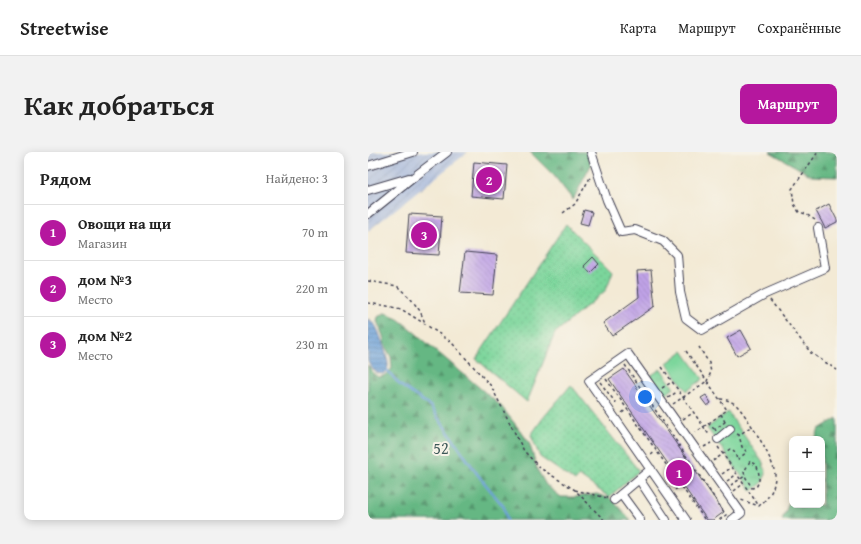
<!DOCTYPE html>
<html lang="ru">
<head>
<meta charset="utf-8">
<style>
	:root { --surface:#fff; --page:#f2f2f2; --text:#222; --muted:#767676; --line:#e0e0e0; --accent:#b5179e }
	body { margin:0; font-family:"Gentium Book Plus",serif; background:var(--page); color:var(--text) }
	.controls { position:absolute; right:12px; bottom:12px; display:grid; overflow:hidden; border-radius:8px; box-shadow:0 2px 10px #0003 }
	.controls button { width:36px; height:36px; display:grid; place-items:center; padding:0; border:0; border-bottom:1px solid var(--line); background:var(--surface); color:var(--text); font:20px sans-serif }
	.you { position:absolute; left:277px; top:245px; width:14px; height:14px; margin:-10px; border:3px solid #fff; border-radius:50%; background:#1a73e8; box-shadow:0 0 0 6px #1a73e833 }
	.badge { display:grid; place-items:center; width:26px; height:26px; border-radius:50%; background:var(--accent); color:#fff; font-size:13px; font-weight:700 }
	.pin { position:absolute; translate:-50% -50%; border:2px solid #fff; box-shadow:0 1px 4px #0006 }
	.list { margin:0; padding:0; list-style:none }
	h2 { display:flex; justify-content:space-between; align-items:center; height:52px; margin:0; padding:0 16px; font-size:17px }
	h2 small { font-size:13px; font-weight:400; color:var(--muted) }
	.list li { display:grid; grid-template-columns:26px 1fr auto; gap:12px; align-items:center; box-sizing:border-box; height:56px; padding:0 16px; border-top:1px solid var(--line) }
	.list b { display:block; font-size:15px; white-space:nowrap }
	.list p { margin:0; font-size:13px; white-space:nowrap; color:var(--muted) }
	.list em { font-size:13px; font-style:normal; color:var(--muted) }
	.map { position:relative; flex:none; width:469px; height:368px; overflow:hidden; border-radius:8px }
	header { display:flex; align-items:center; gap:24px; box-sizing:border-box; height:56px; padding:0 20px; background:var(--surface); border-bottom:1px solid var(--line) }
	header strong { font-size:19px }
	nav { display:flex; gap:22px; margin-inline-start:auto; font-size:14px }
	.intro { display:flex; align-items:center; justify-content:space-between; box-sizing:border-box; height:96px; padding:0 24px }
	h1 { margin:0; font-size:28px }
	.button { padding:10px 18px; border-radius:8px; background:var(--accent); color:#fff; font-size:14px; font-weight:700 }
	main { display:flex; gap:24px; padding:0 24px }
	aside { flex:1; background:var(--surface); border-radius:8px; box-shadow:0 2px 10px #0003 }
	.map>svg:first-child { display:block }
	.industrial { fill:url(#industrial-furrows) }
	.grass { fill:url(#grass-dots); stroke:#4f7c6b }
	.forest { fill:url(#forest-firs); stroke:#446c5f }
	.park { fill:url(#park-tufts); stroke:#4f7c6b }
	.garden { fill:#7cd69b; stroke:#4f7c6b }
	.water { fill:url(#water-rules); stroke:#47618a }
	.lines { fill:none; stroke-linecap:round; stroke-linejoin:round }
	.stream { stroke:#6ca0d8; stroke-width:2.5 }
	.building { fill:url(#building-back-hatch) }
	.minor-casing { stroke:#414052; stroke-width:10 }
	.path { stroke:#414052; stroke-width:1.5; stroke-dasharray:3 3; stroke-linecap:butt }
	.minor { stroke:#fff; stroke-width:8 }
	.labels { text-anchor:middle; stroke-width:4; stroke-linejoin:round; paint-order:stroke }
	.park-label { font-size:16px; fill:#3d5858; stroke:#f7f3e8 }
</style>
</head>
<body>
<header>
<strong>Streetwise</strong>
<nav><a>Карта</a><a>Маршрут</a><a>Сохранённые</a></nav>
</header>
<div class="intro"><h1>Как добраться</h1><a class="button">Маршрут</a></div>
<main>
<aside>
<h2>Рядом<small>Найдено: 3</small></h2>
<ul class="list">
<li><span class="badge">1</span><div><b>Овощи на щи</b><p>Магазин</p></div><em>70 m</em></li>
<li><span class="badge">2</span><div><b>дом №3</b><p>Место</p></div><em>220 m</em></li>
<li><span class="badge">3</span><div><b>дом №2</b><p>Место</p></div><em>230 m</em></li>
</ul>
</aside>
<div class="map">
<svg width="469" height="368" viewBox="0 0 469 368">
	<defs>
		<pattern id="industrial-furrows" width="10" height="10" patternUnits="userSpaceOnUse"><rect width="10" height="10" fill="#b8c5de"/><path d="M-1 1l2-2M0 10L10 0M9 11l2-2" fill="none" stroke="#9ea9bf"/></pattern>
		<pattern id="grass-dots" width="8" height="8" patternUnits="userSpaceOnUse"><rect width="8" height="8" fill="#7cd69b"/><path d="M2 2h.1M6 6h.1" fill="none" stroke="#6bb786" stroke-width="1.8" stroke-linecap="round"/></pattern>
		<pattern id="forest-firs" width="22" height="20" patternUnits="userSpaceOnUse"><rect width="22" height="20" fill="#65b783"/><path d="M5 1l3.5 6h-7zM16 11l3.5 6h-7z" fill="#53946c"/></pattern>
		<pattern id="park-tufts" width="24" height="20" patternUnits="userSpaceOnUse"><rect width="24" height="20" fill="#7cd69b"/><path d="M3 7l-1-3M5 7V3M7 7l1-3M15 17l-1-3M17 17v-4M19 17l1-3" fill="none" stroke="#6bb786"/></pattern>
		<pattern id="water-rules" width="6" height="5" patternUnits="userSpaceOnUse"><rect width="6" height="5" fill="#6ca0d8"/><path d="M0 2.5h6" fill="none" stroke="#5882b0"/></pattern>
		<pattern id="building-back-hatch" width="6" height="6" patternUnits="userSpaceOnUse"><rect width="6" height="6" fill="#c0a3e7"/><path d="M-1 5l2 2M0 0l6 6M5-1l2 2" fill="none" stroke="#9c84bc"/></pattern>
	</defs>
	<rect width="100%" height="100%" fill="#f7f3e8"/>
	<filter id="ink" filterUnits="userSpaceOnUse"><feTurbulence type="fractalNoise" baseFrequency=".025" numOctaves="2"/><feDisplacementMap in="SourceGraphic" scale="8" xChannelSelector="R" yChannelSelector="G"/><feConvolveMatrix kernelMatrix="1 2 1 2 8 2 1 2 1" color-interpolation-filters="sRGB"/></filter>
	<filter id="wash" filterUnits="userSpaceOnUse"><feTurbulence type="fractalNoise" baseFrequency=".012" numOctaves="4" result="noise"/><feDisplacementMap in="SourceGraphic" scale="16" xChannelSelector="R" yChannelSelector="G"/><feGaussianBlur stdDeviation="0.9" result="paint"/><feColorMatrix in="noise" values="0 0 0 0 0 0 0 0 0 0 0 0 0 0 0 0 0 1.4 0 .05"/><feComposite in="paint" operator="in"/></filter>
	<g filter="url(#wash)">
		<rect width="100%" height="100%" fill="#f3ead5"/>
		<path class="industrial" d="M0 0H100L0 79Z"/>
		<path class="grass" d="M198 72 245 119 238 138 187 181 159 250 108 207Z
			M203 233 271 319 241 345 211 324 207 329 172 305 163 283 175 266Z"/>
		<path class="forest" d="M162 0H219L223 13 205 48 187 25Z
			M402 0H469V25L444 24Z
			M16 161C25 162 31 168 38 173L133 254 161 290 170 319 178 333 193 345H207L229 342 239 346 241 345 263 368H0V213L6 222 10 225C16 225 21 221 24 216L23 205 17 194 15 184 9 169 10 165Z
			M469 266V368H414L424 343V353H454V287H447L451 277Z"/>
		<path class="park" d="M293 217 306 236 296 244 282 224Z
			M360 260 395 311 398 322 393 332 384 339 339 276Z"/>
		<path class="garden" d="M315 199 335 227 319 239 299 211Z"/>
		<path class="water" d="M0 167C3 169 5 170 7 173 11 178 21 209 20 214 17 230 2 218 0 208 0 204 0 200 0 196 0 186 0 177 0 167Z"/>
		<g class="lines">
			<path class="stream" d="M19 218 32 233 62 254 110 323 136 355 139 368"/>
		</g>
		<g id="blocks">
			<path class="building" d="M106 10 139 13 136 47 103 44Z
				M461 52 469 68V70L457 76 448 59Z
				M216 58 224 60 220 73 212 71Z
				M41 62 74 64 71 103 38 101Z
				M97 100 129 103 125 143 92 141Z
				M225 105 231 112 222 121 216 114Z
				M283 118 287 154 244 184 235 171 271 145 269 119Z
				M373 178 383 196 369 204 359 186Z
				M256 217 356 360 345 368H339L241 227Z
				M338 243 343 251 339 254 333 246Z"/>
		</g>
	</g>
	<g filter="url(#ink)">
		<use href="#blocks" fill-opacity="0" stroke="#414052" stroke-width="1"/>
		<g class="lines">
			<defs>
				<path id="minor" d="M223 0 239 48 253 80 267 78 295 89 309 103 312 140 318 166 334 178 397 142 457 116 450 76
					M0 14 45 0
					M0 38 41 26
					M0 62 46 25 79 0
					M350 287 362 277
					M271 327 298 368
					M253 342 272 368
					M246 348 283 317
					M318 368 221 229 260 202 373 361 364 368"/>
			</defs>
			<use href="#minor" class="minor-casing"/>
			<path class="path" d="M195 61 207 52 223 24
				M447 68 438 62 431 60 426 52 424 37 450 0
				M0 129 29 134 43 147 52 159 57 171
				M402 148 443 201 469 218
				M0 151 19 154 33 157 57 172 83 190 123 234 156 299 172 316 207 338 236 368
				M318 199 339 229 343 220 341 211 331 195
				M257 213 358 363 351 368
				M294 215 342 284
				M238 227 337 368
				M232 230 250 254
				M294 236 304 230
				M300 246 310 239
				M352 247C358 247 362 249 367 252 377 260 409 312 407 325 406 339 401 345 391 354L373 348
				M305 252 339 229 359 258 327 281
				M254 261 259 257
				M353 262 357 270
				M315 267 325 261
				M340 271 346 277
				M348 279 347 277 357 270 358 271
				M369 282 371 283 384 274
				M336 295 343 291
				M350 295 391 354
				M283 303 288 299
				M345 309 362 297 365 298 367 300 369 308 379 300 374 295 371 283
				M354 322 364 315
				M359 329 369 322
				M363 333 377 324 376 320 382 309 389 314C391 322 393 328 388 335L384 336 377 324
				M207 338 239 346
				M307 338 312 333
				M366 339 375 332"/>
			<use href="#minor" class="minor"/>
		</g>
	</g>
	<g class="labels">
		<g class="park-label">
			<text x="73" y="302">52</text>
		</g>
	</g>
</svg>
<div class="controls">
<button>+</button>
<button>−</button>
</div>
<div class="you"></div>
<div class="pin badge" style="left:311px;top:321px">1</div>
<div class="pin badge" style="left:121px;top:28px">2</div>
<div class="pin badge" style="left:56px;top:83px">3</div>
</div>
</main>
</body>
</html>
